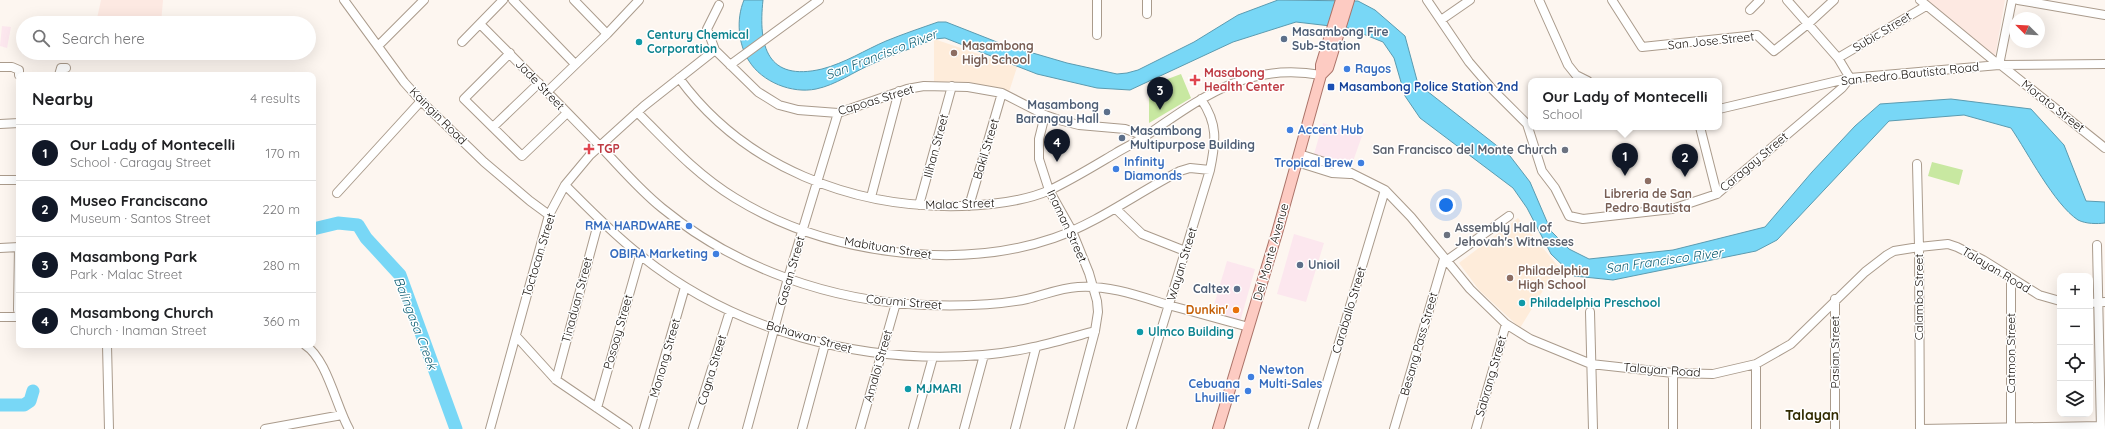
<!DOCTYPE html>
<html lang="en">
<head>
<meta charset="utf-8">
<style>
	:root { --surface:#fff; --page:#f6f6f6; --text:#202124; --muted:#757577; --line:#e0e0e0; --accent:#111827 }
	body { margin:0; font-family:Quicksand,sans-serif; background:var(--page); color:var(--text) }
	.controls { position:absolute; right:12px; bottom:12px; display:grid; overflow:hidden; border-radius:8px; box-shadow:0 4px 16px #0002 }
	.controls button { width:36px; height:36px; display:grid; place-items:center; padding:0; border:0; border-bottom:1px solid var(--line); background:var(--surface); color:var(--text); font:20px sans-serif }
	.compass { position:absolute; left:2009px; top:12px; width:36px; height:36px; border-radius:50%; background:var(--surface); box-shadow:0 4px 16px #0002; rotate:294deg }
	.you { position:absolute; left:1446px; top:205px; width:14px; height:14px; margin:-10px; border:3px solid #fff; border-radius:50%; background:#1a73e8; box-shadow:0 0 0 6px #1a73e833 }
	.badge { display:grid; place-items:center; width:26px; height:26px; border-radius:50%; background:var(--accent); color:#fff; font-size:13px; font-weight:700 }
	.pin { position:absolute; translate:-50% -33px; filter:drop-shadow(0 1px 2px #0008) }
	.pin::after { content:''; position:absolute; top:21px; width:14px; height:12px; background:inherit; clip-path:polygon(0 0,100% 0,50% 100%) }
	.popup { position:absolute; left:1528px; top:78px; width:194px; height:52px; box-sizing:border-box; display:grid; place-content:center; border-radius:8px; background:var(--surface); filter:drop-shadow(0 1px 3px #0005); font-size:13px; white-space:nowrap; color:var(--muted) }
	.popup b { font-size:15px; color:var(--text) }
	.popup::after { content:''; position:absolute; left:50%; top:100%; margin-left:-8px; border:8px solid transparent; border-top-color:var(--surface) }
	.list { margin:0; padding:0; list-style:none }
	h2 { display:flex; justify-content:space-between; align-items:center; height:52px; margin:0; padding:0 16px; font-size:17px }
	h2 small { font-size:13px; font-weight:400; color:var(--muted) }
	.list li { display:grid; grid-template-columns:26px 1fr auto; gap:12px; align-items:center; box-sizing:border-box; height:56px; padding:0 16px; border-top:1px solid var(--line) }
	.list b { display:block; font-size:15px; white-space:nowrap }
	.list p { margin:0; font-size:13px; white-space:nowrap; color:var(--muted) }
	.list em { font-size:13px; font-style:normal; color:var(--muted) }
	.icon { flex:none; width:22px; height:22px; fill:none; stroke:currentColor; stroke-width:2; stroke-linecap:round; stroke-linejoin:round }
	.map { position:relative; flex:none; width:2105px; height:429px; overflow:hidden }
	.search { position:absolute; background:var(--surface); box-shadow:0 4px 16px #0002; left:16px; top:16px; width:300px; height:44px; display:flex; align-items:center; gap:10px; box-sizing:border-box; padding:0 14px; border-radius:22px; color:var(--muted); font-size:15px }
	.panel { position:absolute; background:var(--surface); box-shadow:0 4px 16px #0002; left:16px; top:72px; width:300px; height:276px; border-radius:8px }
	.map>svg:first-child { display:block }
	.commercial { fill:#fce7ee }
	.industrial { fill:#fde9e2 }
	.built { fill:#feecda }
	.green { fill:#c8e8a1 }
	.water { fill:#78d7f6; stroke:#5b9bb0 }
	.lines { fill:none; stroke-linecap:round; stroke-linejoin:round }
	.river { stroke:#78d7f6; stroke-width:13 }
	.minor-casing { stroke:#aa9b8c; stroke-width:10 }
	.major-casing { stroke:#ab7368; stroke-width:12 }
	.minor { stroke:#fff; stroke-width:8 }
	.major { stroke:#fdcbc2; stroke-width:10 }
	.service-dot { fill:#5c6f8a; stroke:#fff; stroke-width:1.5 }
	.culture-dot { fill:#0f9aa8; stroke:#fff; stroke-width:1.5 }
	.education-dot { fill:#8d6e63; stroke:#fff; stroke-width:1.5 }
	.shop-dot { fill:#3f7fe0; stroke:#fff; stroke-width:1.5 }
	.health-dot { fill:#e0444e; stroke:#fff; stroke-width:1.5 }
	.transit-dot { fill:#1a4fb4; stroke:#fff; stroke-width:1.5 }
	.worship-dot { fill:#6b7280; stroke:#fff; stroke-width:1.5 }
	.food-dot { fill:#e8710a; stroke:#fff; stroke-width:1.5 }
	.labels { text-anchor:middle; stroke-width:3; stroke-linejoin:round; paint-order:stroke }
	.service-label { font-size:12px; font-weight:bold; fill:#4e5e75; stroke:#fff; text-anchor:start }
	.street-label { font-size:12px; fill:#16100b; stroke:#fff }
	.culture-label { font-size:12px; font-weight:bold; fill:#0d838f; stroke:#fff; text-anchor:start }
	.education-label { font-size:12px; font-weight:bold; fill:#785e54; stroke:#fff; text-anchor:start }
	.shop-label { font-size:12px; font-weight:bold; fill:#366cbe; stroke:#fff; text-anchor:start }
	.health-label { font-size:12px; font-weight:bold; fill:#be3a42; stroke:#fff; text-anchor:start }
	.transit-label { font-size:12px; font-weight:bold; fill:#164399; stroke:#fff; text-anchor:start }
	.worship-label { font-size:12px; font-weight:bold; fill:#5b616d; stroke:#fff; text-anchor:end }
	.food-label { font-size:12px; font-weight:bold; fill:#c56008; stroke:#fff; text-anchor:end }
	.water-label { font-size:13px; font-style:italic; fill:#0c5d72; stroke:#fff }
	.quarter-label { font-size:14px; font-weight:bold; fill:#312b00; stroke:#fff }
</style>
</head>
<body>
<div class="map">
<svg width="2105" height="429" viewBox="0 0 2105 429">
	<rect width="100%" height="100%" fill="#fdf6f0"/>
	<path class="commercial" d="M2 26 11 27 7 48 0 46Z
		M1323 123 1362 136 1351 167 1314 154Z
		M1294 234 1324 243 1306 302 1277 294Z
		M1227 261 1255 269 1240 322 1211 315Z"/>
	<path class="industrial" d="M101 0H163L161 23H96Z
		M1924 0H2005L1995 57Z"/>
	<path class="built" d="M934 39 1017 67 1009 92 934 86Z
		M1518 218 1558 266 1520 328 1479 290 1459 263Z"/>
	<path class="green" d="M1181 74 1191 98 1149 123V86Z
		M1932 162 1963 170 1959 185 1928 176Z"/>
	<path class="water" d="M744 0H763C758 46 767 82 822 69 845 63 865 50 886 41 903 34 921 28 938 22H946L1002 44 1067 63 1117 74 1127 73 1138 70 1194 42 1238 15 1278 0 1358 1 1375 10 1405 36 1418 84 1510 156 1530 182 1551 231 1569 249 1589 259 1673 250 1765 227 1812 172 1855 126 1880 104 1951 99 2031 109 2064 145 2086 201 2105 202V223C2097 224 2086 224 2078 220 2054 204 2028 153 2011 128L1964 115 1889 121 1777 240 1756 251 1613 280 1574 276 1551 254 1527 208 1513 188 1420 118 1405 96 1394 58 1383 42 1348 28 1296 22 1233 42 1130 90 1097 88 1037 74 945 38 934 39C913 48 892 55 872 64 853 72 836 85 816 89 792 94 762 82 749 61 738 44 736 19 744 0Z"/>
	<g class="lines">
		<path class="river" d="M313 229 338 223 358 225 366 238 400 275 456 429
			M0 405H24L30 401 33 391"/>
		<defs>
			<path id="minor" d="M344 0 404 82 421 101 484 162 530 201 549 215
				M513 0 575 64
				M574 0 607 34
				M1147 0V14
				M1427 0 1469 62 1493 90 1527 124 1542 171 1555 188 1569 216 1583 219 1672 209 1717 194 1842 88 1850 78 1838 58 1787 0
				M1539 0 1568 65 1576 75 1588 81
				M1612 0 1642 47 1757 35 1774 51 1809 23 1834 0
				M1920 0 1999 65
				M2018 0 2105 15
				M719 5 707 29 715 50 758 92 779 105 798 110 838 113 907 89 924 86 968 87 1002 93 1045 115 1059 120 1079 125 1125 129 1145 136
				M1750 10 1760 0
				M1441 20 1470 0
				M480 24C518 62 556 101 594 140 617 163 637 188 662 208 735 268 832 302 926 305 959 306 994 306 1027 299 1044 295 1060 288 1078 287 1109 285 1139 296 1168 305 1195 312 1222 320 1249 327
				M1097 35V0
				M462 42 503 0
				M378 46 424 0
				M510 53 464 99 522 156 567 113
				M1838 58 1926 6
				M730 65 819 0
				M1999 65 2012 0
				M2001 65 2105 148
				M0 67H12L19 70V75
				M59 75 61 68H66
				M679 78C744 167 853 209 962 206 991 205 1023 202 1050 190 1073 179 1094 166 1116 153 1126 147 1137 142 1147 135 1204 96 1248 62 1321 75
				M547 92 607 34 639 0
				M1719 109 1850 78 1999 65 2105 64
				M637 112C668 143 697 175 735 198 824 253 955 272 1054 238 1099 222 1137 193 1180 171L1190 168 1210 170
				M1045 115 1039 139V159L1049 190 1072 231 1089 273 1097 301 1098 312 1095 331 1069 429
				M0 124 19 123
				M493 127 539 83
				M1700 127 1717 194
				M1299 154 1337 166 1385 190 1411 217 1470 289 1506 324 1530 339 1591 364 1673 373 1713 374 1756 364 1791 344 1865 272 1887 255 1894 251 1919 247 1948 244 1957 247 1983 260 2039 295 2060 301
				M1297 162 1332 173 1350 174
				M1917 164 1919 247 1920 429
				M0 180H19
				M565 185C589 209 613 234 640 255 736 332 862 365 983 355 1022 352 1058 341 1095 331
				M337 193 421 101
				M871 197 899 91
				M919 205 952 86
				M969 206 1002 93
				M1116 209 1142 234 1185 251
				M2097 245 2101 429
				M0 248 19 247
				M1446 261 1509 216
				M1835 299V429
				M2090 303 2105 302
				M18 310 19 247
				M1590 312 1593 429
				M0 317H19
				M516 336 556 380 628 429
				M107 345 109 429
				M305 345C327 359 336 406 349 429
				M1756 364V429
				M556 380 599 220
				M597 408 640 256
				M2011 427V279
				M265 429 342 415
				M490 429 549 215 565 185 590 155 644 106 715 50
				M644 429 685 287
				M693 429 730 311
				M747 429 788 278 838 113
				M802 429 825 344
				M860 429 896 303
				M913 429 933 357
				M964 429 984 355
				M1015 429 1036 347
				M1131 429 1210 170C1216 141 1218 124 1201 99
				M1313 429 1385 190
				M1394 429 1444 259
				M1476 429 1506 324
				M1673 429V373
				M1920 429 2101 426"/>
			<path id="major" d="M1321 75 1328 68 1349 0
				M1218 429 1277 233 1321 75V65L1341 0"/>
		</defs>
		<use href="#minor" class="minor-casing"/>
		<use href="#major" class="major-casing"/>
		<use href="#minor" class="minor"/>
		<use href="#major" class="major"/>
	</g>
	<g class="service-dot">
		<circle cx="1284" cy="39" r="4"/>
		<circle cx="1107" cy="112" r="4"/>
		<circle cx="1122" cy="138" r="4"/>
		<circle cx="1300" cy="265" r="4"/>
		<circle cx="1237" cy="289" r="4"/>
	</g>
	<g class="culture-dot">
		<circle cx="639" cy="42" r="4"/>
		<circle cx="1522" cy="303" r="4"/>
		<circle cx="1140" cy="332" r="4"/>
		<circle cx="908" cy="389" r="4"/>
	</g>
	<g class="education-dot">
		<circle cx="954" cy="53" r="4"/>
		<circle cx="1648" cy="181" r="4"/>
		<circle cx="1510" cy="278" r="4"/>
	</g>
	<g class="shop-dot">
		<circle cx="1347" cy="69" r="4"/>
		<circle cx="1290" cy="130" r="4"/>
		<circle cx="1361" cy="163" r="4"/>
		<circle cx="1116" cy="169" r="4"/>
		<circle cx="689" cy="226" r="4"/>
		<circle cx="716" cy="254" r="4"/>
		<circle cx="1251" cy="377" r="4"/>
		<circle cx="1248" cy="391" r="4"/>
	</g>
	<g class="health-dot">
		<path d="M1193 74h4v4h4v4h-4v4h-4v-4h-4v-4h4z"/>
		<path d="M587 143h4v4h4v4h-4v4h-4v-4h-4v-4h4z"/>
	</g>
	<rect class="transit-dot" x="1327" y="83" width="8" height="8" rx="2"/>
	<g class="worship-dot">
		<circle cx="1565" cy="150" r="4"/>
		<circle cx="1447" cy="235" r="4"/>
	</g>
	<circle class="food-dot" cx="1236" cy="310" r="4"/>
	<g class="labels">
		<g class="service-label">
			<text x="1292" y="36">Masambong Fire<tspan x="1292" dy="14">Sub-Station</tspan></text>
			<text x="1099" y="109" text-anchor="end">Masambong<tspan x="1099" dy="14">Barangay Hall</tspan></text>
			<text x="1130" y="135">Masambong<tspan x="1130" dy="14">Multipurpose Building</tspan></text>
			<text x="1308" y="269">Unioil</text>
			<text x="1229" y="293" text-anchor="end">Caltex</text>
		</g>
		<g class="street-label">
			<text transform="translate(1882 32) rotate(-31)" y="4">Subic Street</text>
			<text transform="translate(1711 41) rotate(-6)" y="4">San Jose Street</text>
			<text transform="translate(1910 74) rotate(-6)" y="4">San Pedro Bautista Road</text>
			<text transform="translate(540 85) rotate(46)" y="4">Jade Street</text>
			<text transform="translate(876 100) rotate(-17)" y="4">Capoas Street</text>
			<text transform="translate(2053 106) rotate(38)" y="4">Morato Street</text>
			<text transform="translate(438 116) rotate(45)" y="4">Kaingin Road</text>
			<text transform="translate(936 146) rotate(-75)" y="4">Ilihan Street</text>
			<text transform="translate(986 149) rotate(-73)" y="4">Bakil Street</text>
			<text transform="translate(1754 162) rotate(-40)" y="4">Caragay Street</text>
			<text transform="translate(960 204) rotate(-2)" y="4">Malac Street</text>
			<text transform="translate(1067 226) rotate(65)" y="4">Inaman Street</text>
			<text transform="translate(888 248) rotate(9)" y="4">Mabituan Street</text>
			<text transform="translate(1271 252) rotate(-74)" y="4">Del Monte Avenue</text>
			<text transform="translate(539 255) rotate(-73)" y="4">Toctocan Street</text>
			<text transform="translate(1182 264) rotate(-73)" y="4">Wayan Street</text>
			<text transform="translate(1996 270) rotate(31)" y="4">Talayan Road</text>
			<text transform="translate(791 271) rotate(-74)" y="4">Gasan Street</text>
			<text transform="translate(1919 297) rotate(-90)" y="4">Calamba Street</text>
			<text transform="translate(577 300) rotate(-75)" y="4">Tinaduan Street</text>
			<text transform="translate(904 302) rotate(5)" y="4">Corumi Street</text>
			<text transform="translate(1349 310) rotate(-73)" y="4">Caraballo Street</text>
			<text transform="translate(618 332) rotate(-74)" y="4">Posooy Street</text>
			<text transform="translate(809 337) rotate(16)" y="4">Bahawan Street</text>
			<text transform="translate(1419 344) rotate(-74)" y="4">Besang Pass Street</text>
			<text transform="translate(1835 352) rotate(-90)" y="4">Pasian Street</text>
			<text transform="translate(2011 353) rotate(-90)" y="4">Catmon Street</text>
			<text transform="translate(665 358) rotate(-74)" y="4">Monong Street</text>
			<text transform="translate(878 366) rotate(-74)" y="4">Amaloi Street</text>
			<text transform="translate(712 370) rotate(-73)" y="4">Cagna Street</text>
			<text transform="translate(1662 370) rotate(4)" y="4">Talayan Road</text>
			<text transform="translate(1491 376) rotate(-74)" y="4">Sabrang Street</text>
		</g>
		<g class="culture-label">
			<text x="647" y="39">Century Chemical<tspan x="647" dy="14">Corporation</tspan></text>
			<text x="1530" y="307">Philadelphia Preschool</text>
			<text x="1148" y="336">Ulmco Building</text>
			<text x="916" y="393">MJMARI</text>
		</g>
		<g class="education-label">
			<text x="962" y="50">Masambong<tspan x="962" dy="14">High School</tspan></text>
			<text x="1648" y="198" text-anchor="middle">Libreria de San<tspan x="1648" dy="14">Pedro Bautista</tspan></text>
			<text x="1518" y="275">Philadelphia<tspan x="1518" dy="14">High School</tspan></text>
		</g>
		<g class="shop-label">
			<text x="1355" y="73">Rayos</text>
			<text x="1298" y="134">Accent Hub</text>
			<text x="1124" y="166">Infinity<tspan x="1124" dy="14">Diamonds</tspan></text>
			<text x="1353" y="167" text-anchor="end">Tropical Brew</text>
			<text x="681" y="230" text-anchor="end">RMA HARDWARE</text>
			<text x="708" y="258" text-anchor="end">OBIRA Marketing</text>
			<text x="1259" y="374">Newton<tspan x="1259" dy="14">Multi-Sales</tspan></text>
			<text x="1240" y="388" text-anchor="end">Cebuana<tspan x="1240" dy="14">Lhuillier</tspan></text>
		</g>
		<g class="health-label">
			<text x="1204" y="77">Masabong<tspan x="1204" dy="14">Health Center</tspan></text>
			<text x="597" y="153">TGP</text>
		</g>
		<g class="transit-label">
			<text x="1339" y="91">Masambong Police Station 2nd</text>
		</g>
		<g class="worship-label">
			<text x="1557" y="154">San Francisco del Monte Church</text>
			<text x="1455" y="232" text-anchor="start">Assembly Hall of<tspan x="1455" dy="14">Jehovah's Witnesses</tspan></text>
		</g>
		<g class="food-label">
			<text x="1228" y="314">Dunkin'</text>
		</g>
		<g class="water-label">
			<text transform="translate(881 54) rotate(-21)" y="5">San Francisco River</text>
			<text transform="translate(1664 260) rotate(-8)" y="5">San Francisco River</text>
			<text transform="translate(416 323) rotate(69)" y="5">Balingasa Creek</text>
		</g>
		<g class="quarter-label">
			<text x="1812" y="420">Talayan</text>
		</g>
	</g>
</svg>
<div class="controls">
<button>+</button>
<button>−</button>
<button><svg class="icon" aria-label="locate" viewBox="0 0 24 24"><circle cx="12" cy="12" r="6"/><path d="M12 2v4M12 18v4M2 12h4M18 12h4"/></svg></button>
<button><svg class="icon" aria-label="layers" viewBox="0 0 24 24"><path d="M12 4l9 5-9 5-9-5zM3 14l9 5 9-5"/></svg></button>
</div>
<svg class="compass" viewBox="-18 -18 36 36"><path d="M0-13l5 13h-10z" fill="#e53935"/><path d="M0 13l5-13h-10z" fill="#757577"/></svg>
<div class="you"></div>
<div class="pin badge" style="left:1625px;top:176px">1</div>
<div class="popup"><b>Our Lady of Montecelli</b>School</div>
<div class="pin badge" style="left:1685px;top:177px">2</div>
<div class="pin badge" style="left:1160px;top:110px">3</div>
<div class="pin badge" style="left:1057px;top:162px">4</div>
<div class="search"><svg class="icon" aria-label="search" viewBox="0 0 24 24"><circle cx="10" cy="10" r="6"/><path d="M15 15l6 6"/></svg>Search here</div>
<section class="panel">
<h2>Nearby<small>4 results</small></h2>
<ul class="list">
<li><span class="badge">1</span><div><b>Our Lady of Montecelli</b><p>School · Caragay Street</p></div><em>170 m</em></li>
<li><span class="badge">2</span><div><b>Museo Franciscano</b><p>Museum · Santos Street</p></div><em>220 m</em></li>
<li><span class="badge">3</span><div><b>Masambong Park</b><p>Park · Malac Street</p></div><em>280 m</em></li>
<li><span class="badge">4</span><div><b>Masambong Church</b><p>Church · Inaman Street</p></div><em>360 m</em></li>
</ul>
</section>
</div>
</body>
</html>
